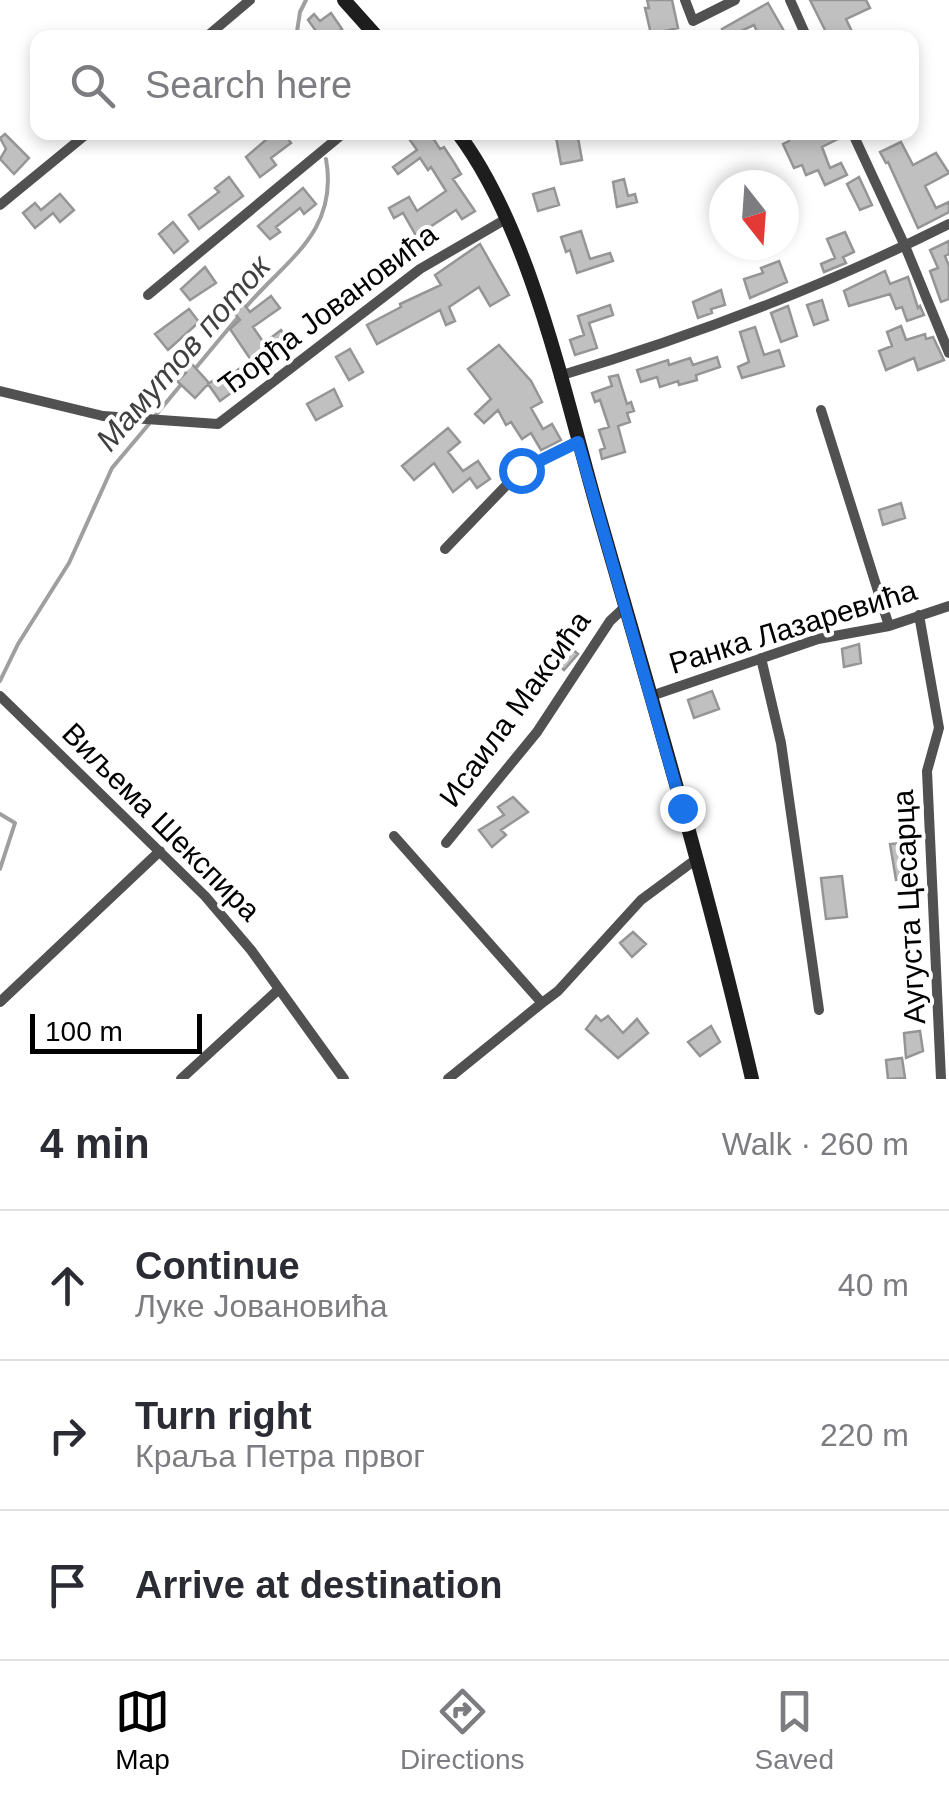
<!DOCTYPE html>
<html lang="en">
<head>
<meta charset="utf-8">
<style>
	:root { --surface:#fff; --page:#f7f7f7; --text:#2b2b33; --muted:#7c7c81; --line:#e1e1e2; --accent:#000 }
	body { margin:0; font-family:Helvetica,sans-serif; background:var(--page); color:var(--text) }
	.compass { position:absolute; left:709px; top:170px; width:90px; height:90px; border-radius:50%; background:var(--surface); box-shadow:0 5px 15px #0003; rotate:163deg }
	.scale { position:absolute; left:30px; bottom:25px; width:172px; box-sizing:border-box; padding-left:10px; border:5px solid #000; border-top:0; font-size:28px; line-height:35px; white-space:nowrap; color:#000; -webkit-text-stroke:8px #fff; paint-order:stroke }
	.stop { position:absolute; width:30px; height:30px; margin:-22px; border:8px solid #1a73e8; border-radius:50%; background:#fff }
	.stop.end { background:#1a73e8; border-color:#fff; box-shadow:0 2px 10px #0008 }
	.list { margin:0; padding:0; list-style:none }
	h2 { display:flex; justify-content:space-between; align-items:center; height:130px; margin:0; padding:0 40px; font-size:42px }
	h2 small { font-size:32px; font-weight:400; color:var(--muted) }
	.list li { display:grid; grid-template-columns:65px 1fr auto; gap:30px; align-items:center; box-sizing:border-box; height:150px; padding:0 40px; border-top:2px solid var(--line) }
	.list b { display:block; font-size:38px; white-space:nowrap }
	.list p { margin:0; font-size:32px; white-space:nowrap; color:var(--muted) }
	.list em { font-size:32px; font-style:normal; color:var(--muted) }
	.icon { flex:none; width:55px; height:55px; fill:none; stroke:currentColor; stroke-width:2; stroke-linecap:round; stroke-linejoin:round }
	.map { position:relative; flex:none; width:949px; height:1079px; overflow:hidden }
	.search { position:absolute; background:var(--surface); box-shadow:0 5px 15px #0003; left:30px; right:30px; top:30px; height:110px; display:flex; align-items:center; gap:25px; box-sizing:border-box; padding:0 35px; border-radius:20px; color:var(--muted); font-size:38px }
	.sheet { height:580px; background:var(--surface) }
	nav { display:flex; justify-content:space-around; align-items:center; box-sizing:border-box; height:140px; border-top:2px solid var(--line); background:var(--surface); font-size:28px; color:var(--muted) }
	nav a { display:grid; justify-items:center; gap:5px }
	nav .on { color:var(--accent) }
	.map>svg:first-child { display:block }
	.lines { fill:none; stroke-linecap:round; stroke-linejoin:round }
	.stream { stroke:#9f9f9f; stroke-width:4 }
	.building { fill:#c0c0c0; stroke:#959595; stroke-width:2.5 }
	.street { stroke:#515151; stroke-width:10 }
	.secondary { stroke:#1e1e1e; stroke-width:14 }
	.route { stroke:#1a73e8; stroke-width:12 }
	.labels { text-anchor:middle; stroke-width:8; stroke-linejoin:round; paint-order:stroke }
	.street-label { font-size:30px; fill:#000; stroke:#fff }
	.water-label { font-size:32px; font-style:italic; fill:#404040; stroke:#fff }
</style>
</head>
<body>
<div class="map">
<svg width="949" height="1079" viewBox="0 0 949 1079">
	<rect width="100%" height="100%" fill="#fff"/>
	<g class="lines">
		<path class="stream" d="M296 38 300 12 306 0
			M320 132 323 138
			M245 308C286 260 339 232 326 159
			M194 370 239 316
			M155 416 184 381
			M0 681 18 644 69 563 112 468 149 424
			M0 814 15 823 0 869"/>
	</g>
	<path class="building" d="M647 0H672L678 28 651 34 645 8H649Z
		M810 0H866L870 8 846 19 855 38H829Z
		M768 3 788 38H760L754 25 726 38 722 29Z
		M331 13 342 29 330 38H321L308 20 314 14 320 21Z
		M275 132H283L291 143 271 158 276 165 260 177 246 157Z
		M423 132H429L440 149 444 147 455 164 461 174 453 179 475 211 462 219 456 210 430 227 436 238 422 246 403 213 394 218 389 208 409 197 417 211 446 191 431 167 428 170 420 158 398 174 393 167 417 150 410 140Z
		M555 132H577L582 160 561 164Z
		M785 132H835L838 139 822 147 830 168 841 163 847 175 825 185 818 170 806 175 802 165 794 168 783 144 789 141Z
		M5 134 29 158 14 174 0 159 6 149 0 138Z
		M901 142 913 165 936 153 949 173 925 186 936 208 949 202V212L918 228 888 162 886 163 880 152Z
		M229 177 243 196 199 229 189 215 219 192 215 188Z
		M859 177 872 205 860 210 847 184Z
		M624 179 628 196 635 194 637 202 617 207 613 182Z
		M303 188 316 204 304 214 300 208 276 227 280 232 270 239 258 226Z
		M554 188 559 205 538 211 533 194Z
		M60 194 74 210 60 222 53 213 35 228 23 213 35 203 41 210Z
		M173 222 188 241 174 253 159 234Z
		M581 231 590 259 610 253 613 261 577 273 570 250 566 252 561 237Z
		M845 232 854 252 843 257 846 263 824 272 821 264 835 258 827 239Z
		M949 241V254L945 256 949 266V299L941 302 930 271 938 268 930 250Z
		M480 244 509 295 490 306 479 287 449 307 455 321 446 325 440 310 377 344 367 325 401 307 400 304 441 285 435 275Z
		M779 261 787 282 750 298 744 279 763 273 761 268Z
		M205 267 216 283 190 300 181 289Z
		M885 271 890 284 908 277 918 308 920 306 924 315 907 321 902 307 896 309 890 294 849 306 844 291Z
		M721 290 725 305 711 309 712 313 698 318 693 302Z
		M235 293 250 312 271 296 280 308 253 327 264 343 281 330 293 348 220 401 208 384 221 375 224 380 251 360 230 329 240 320 225 302Z
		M822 300 828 320 814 325 807 305Z
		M610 305 613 315 589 323 597 348 575 355 570 340 584 335 578 316Z
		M788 306 797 336 781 342 771 313Z
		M189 309 199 322 168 350 155 334Z
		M901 326 906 340 925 334 926 339 933 337 944 360 918 370 914 358 886 370 879 351 892 346 887 332Z
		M755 327 764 355 779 350 784 366 742 378 738 367 749 362 740 332Z
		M499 345 531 381 542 402 531 408 543 429 552 424 561 440 541 450 531 433 522 439 511 422 506 425 498 410 484 423 475 414 491 399 468 369Z
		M350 349 363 372 349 380 336 357Z
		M717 357 720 367 696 375 697 380 679 385 678 381 660 387 657 377 641 382 637 370 668 360 669 365 690 358 693 365Z
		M191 363 209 383 195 398 177 381 186 373 183 369Z
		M618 375 627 404 631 402 634 411 627 413 630 422 618 426 625 452 602 459 600 450 605 448 599 430 609 427 600 400 595 402 592 393 612 386 609 377Z
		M334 389 342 406 316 420 307 404Z
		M448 428 460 442 448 452 463 471 478 461 490 479 477 488 470 478 453 492 434 463 414 480 402 466Z
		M901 503 905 518 883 525 879 510Z
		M564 643 578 654 564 670 550 659Z
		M859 644 861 663 844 667 842 649Z
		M712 691 719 709 694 718 688 700Z
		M513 797 528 812 501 830 506 835 492 847 479 830 504 815 498 807Z
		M911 842 917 878 896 880 890 844Z
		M842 876 847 917 826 919 821 878Z
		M633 932 646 944 632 957 620 943Z
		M596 1016 601 1021 608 1016 623 1033 637 1019 648 1033 618 1058 586 1029Z
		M711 1026 720 1042 700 1056 688 1042Z
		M920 1031 923 1051 906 1058 904 1033Z
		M902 1058 905 1078 888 1079 886 1060Z"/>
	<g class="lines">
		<path class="street" d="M685 0 693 21 735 0
			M790 0 807 38
			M205 38 250 0
			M852 132 905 246 949 353
			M0 205 89 132
			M148 295 345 132
			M559 376C694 336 823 287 949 224
			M0 391 103 416 218 424 420 269 506 219
			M821 410 889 626
			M445 549 521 470 578 441
			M919 615 939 728 927 771 941 1079
			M761 658 781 743 819 1010
			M0 696 205 896 251 950 344 1079
			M651 696 818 639 889 626 949 606
			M394 836 542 1003 558 991 641 900 695 860
			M446 843 537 732 610 621 626 606
			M0 1002 160 851
			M181 1079 279 989
			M448 1079 542 1003"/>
		<path class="secondary" d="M344 0 378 38
			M457 132C530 228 564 392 597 508 651 697 708 887 752 1079"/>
	</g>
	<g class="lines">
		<path class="route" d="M521 470 578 442 682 808"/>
	</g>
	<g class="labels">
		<g class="street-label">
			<text transform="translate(328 310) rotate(-37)" y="10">Ђорђа Јовановића</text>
			<text transform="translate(793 627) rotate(-17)" y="10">Ранка Лазаревића</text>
			<text transform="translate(515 709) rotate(-54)" y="10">Исаила Максића</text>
			<text transform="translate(161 822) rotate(45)" y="10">Виљема Шекспира</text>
			<text transform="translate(909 907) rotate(-93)" y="10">Аугуста Цесарца</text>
		</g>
		<g class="water-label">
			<text transform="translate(183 353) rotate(-49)" y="11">Мамутов поток</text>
		</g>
	</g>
</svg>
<svg class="compass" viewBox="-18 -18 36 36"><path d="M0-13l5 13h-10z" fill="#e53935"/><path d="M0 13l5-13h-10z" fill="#7c7c81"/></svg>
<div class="scale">100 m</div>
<div class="stop" style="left:521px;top:470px"></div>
<div class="stop end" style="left:682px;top:808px"></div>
<div class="search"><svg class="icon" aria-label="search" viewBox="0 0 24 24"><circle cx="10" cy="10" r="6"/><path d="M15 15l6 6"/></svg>Search here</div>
</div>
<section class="sheet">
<h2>4 min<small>Walk · 260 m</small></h2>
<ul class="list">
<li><svg class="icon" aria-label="ahead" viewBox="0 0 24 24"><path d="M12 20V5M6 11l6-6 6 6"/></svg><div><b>Continue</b><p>Луке Јовановића</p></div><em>40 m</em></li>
<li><svg class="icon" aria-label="right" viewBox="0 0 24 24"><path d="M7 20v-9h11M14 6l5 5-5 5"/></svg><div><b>Turn right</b><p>Краља Петра првог</p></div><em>220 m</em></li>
<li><svg class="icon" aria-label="arrive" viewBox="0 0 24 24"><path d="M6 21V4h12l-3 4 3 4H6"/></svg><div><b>Arrive at destination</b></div></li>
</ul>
</section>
<nav>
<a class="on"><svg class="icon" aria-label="map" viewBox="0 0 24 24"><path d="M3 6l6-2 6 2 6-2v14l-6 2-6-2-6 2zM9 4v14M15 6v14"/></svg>Map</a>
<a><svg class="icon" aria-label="directions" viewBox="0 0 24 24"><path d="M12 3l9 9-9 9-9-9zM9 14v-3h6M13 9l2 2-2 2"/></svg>Directions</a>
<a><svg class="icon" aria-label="saved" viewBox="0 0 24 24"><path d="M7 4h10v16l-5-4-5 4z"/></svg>Saved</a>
</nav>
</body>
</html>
